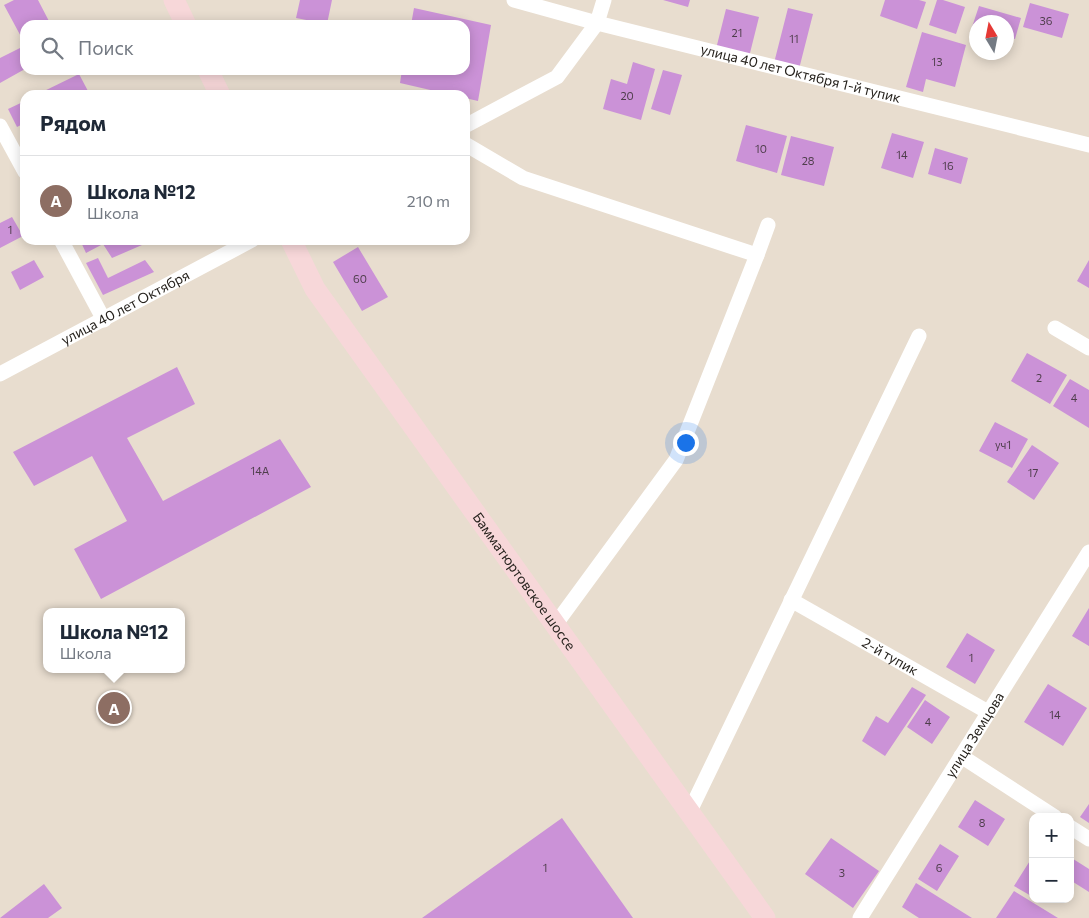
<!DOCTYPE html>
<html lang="ru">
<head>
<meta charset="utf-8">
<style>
	:root { --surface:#fff; --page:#f6f6f7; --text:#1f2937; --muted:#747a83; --line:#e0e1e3; --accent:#286a34 }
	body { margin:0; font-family:Commissioner,sans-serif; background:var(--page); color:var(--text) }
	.controls { position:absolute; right:15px; bottom:15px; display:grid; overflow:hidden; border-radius:10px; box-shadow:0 2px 12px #0003 }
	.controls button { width:45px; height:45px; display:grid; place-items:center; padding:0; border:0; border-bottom:1px solid var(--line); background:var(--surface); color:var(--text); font:25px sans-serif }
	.compass { position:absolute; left:969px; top:15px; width:45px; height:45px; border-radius:50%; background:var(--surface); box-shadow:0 2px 12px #0003; rotate:350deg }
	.you { position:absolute; left:685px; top:442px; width:18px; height:18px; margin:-12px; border:4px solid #fff; border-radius:50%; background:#1a73e8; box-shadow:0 0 0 8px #1a73e833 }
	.badge { display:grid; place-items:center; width:32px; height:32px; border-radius:50%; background:var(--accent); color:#fff; font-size:16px; font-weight:700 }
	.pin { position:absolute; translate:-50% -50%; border:2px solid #fff; box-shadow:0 1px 5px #0006 }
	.popup { position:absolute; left:43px; top:608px; width:142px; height:65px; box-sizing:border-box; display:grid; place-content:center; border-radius:10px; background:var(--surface); filter:drop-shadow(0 1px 4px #0005); font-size:16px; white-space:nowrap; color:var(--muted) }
	.popup b { font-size:19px; color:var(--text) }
	.popup::after { content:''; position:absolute; left:50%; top:100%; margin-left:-10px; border:10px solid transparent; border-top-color:var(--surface) }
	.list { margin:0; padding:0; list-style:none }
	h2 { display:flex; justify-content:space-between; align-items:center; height:65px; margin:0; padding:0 20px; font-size:21px }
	h2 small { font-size:16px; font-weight:400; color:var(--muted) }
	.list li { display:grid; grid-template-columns:32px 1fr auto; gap:15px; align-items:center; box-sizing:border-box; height:90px; padding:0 20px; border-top:1px solid var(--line) }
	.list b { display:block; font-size:19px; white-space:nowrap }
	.list p { margin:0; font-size:16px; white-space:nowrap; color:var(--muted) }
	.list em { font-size:16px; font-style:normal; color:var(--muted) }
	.icon { flex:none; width:28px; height:28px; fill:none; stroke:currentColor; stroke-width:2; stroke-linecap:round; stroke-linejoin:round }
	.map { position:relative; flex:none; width:1089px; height:918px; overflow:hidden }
	.search { position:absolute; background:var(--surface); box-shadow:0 2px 12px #0003; left:20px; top:20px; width:450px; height:55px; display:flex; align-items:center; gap:12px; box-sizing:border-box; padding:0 18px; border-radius:15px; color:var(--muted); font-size:19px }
	.panel { position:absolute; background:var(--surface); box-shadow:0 2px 12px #0003; left:20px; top:90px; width:450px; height:155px; border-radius:15px }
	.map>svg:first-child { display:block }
	.building { fill:#cb92d7 }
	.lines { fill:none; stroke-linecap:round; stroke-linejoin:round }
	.street { stroke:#fff; stroke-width:15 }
	.secondary { stroke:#f7d7d9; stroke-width:21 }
	.labels { text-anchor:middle; stroke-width:4; stroke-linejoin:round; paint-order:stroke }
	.number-label { font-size:11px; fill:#4f3e4c }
	.street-label { font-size:14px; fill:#26221d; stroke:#e8ddcf }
</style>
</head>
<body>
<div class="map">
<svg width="1089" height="918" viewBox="0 0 1089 918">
	<rect width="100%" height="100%" fill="#e8ddcf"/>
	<path class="building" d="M14 0H38L51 25H25V44L4 5Z
		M300 0H332L327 24 296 18Z
		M663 0H690L688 7Z
		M885 0H919L926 2 917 29 880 16Z
		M937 0H943L965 7 956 34 929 25Z
		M1030 3 1069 14 1062 38 1023 27Z
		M979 6 1021 18 1015 39 1006 37V22H976V28L972 27Z
		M414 8 491 25 478 101 465 98V95H452L400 83 402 70H465V25H411Z
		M788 8 813 14 799 69 774 63Z
		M726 9 759 17 749 57 716 49Z
		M922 32 966 45 955 87 926 79 923 92 906 87Z
		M22 47 25 53V69L0 83V58Z
		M633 62 655 69 641 120 603 109 611 79 627 84Z
		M663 70 682 75 670 115 651 109Z
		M79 74 88 91 80 95H36Z
		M25 101V123L17 127 8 109Z
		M746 125 787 136 777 173 736 161Z
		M892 133 924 142 913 178 881 168Z
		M791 136 834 147 824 186 781 175Z
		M935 148 968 158 961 184 928 174Z
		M12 217 23 236 0 248V223Z
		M80 240H139L142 245 112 258 103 244 86 253Z
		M358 247 388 297 362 311 333 262Z
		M98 258 108 278 145 260 154 272 103 295 86 263Z
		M34 260 44 277 20 290 11 272Z
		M1089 260V288L1077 281Z
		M1027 353 1067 375 1050 404 1011 381Z
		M177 367 195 404 127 438 163 501 280 439 311 487 101 599 74 549 127 521 92 456 34 486 13 452Z
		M1070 379 1089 390V428L1053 406Z
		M995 422 1028 439 1012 468 979 451Z
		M1032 445 1059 463 1034 500 1007 482Z
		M1089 608V646L1072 636Z
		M967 633 995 650 975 684 946 667Z
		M1048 684 1087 708 1063 746 1024 722Z
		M912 687 926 695 885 756 862 741 876 716 888 723Z
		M925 700 950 717 932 744 907 727Z
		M975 800 1005 819 988 846 958 827Z
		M1089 804V823L1080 817Z
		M562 818 633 918H422Z
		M831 838 879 871 853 908 805 874Z
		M940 844 959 856 937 891 918 879Z
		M1033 856V897L1014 886Z
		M1070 857 1089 869V892L1070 880Z
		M916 883 972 918H919L902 907Z
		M44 884 62 908 48 918H0Z
		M1014 891 1058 918H996Z"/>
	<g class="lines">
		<g class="street">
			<path id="s1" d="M514 0 597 23 1089 145"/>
			<path d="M0 126 25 172"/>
			<path d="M465 126 557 77 597 23 604 0"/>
			<path d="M465 144 523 178 757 255 768 225"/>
			<path d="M61 240 104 320"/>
			<path d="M1055 328 1089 348"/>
			<path id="s2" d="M0 374 252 240"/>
			<path id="s3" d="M791 600 988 712"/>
			<path d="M555 625 676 460 757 255"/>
			<path d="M961 756 1055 817"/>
			<path d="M689 813 919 336"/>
			<path d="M1070 827 1089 839"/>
			<path id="s4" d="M860 918 1089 552"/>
		</g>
		<g class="secondary">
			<path d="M174 0 186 25"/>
			<path d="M208 70 220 95"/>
			<path id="s5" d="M291 240 315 289 765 918"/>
		</g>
	</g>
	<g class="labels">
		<g class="number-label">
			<text x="1046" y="25">36</text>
			<text x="737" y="37">21</text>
			<text x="794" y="43">11</text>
			<text x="937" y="66">13</text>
			<text x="627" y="100">20</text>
			<text x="761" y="153">10</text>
			<text x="902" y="159">14</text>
			<text x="808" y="165">28</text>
			<text x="948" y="170">16</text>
			<text x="10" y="234">1</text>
			<text x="360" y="283">60</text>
			<text x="1039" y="382">2</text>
			<text x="1074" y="402">4</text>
			<text x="1003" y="449">уч1</text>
			<text x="260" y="475">14А</text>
			<text x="1033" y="477">17</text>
			<text x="971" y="662">1</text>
			<text x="1055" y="719">14</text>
			<text x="928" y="726">4</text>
			<text x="982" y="827">8</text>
			<text x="545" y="872">1</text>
			<text x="939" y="872">6</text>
			<text x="842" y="877">3</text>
		</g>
		<g class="street-label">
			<text dy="5" stroke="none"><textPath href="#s1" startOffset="296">улица 40 лет Октября 1-й тупик</textPath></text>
			<text dy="5" stroke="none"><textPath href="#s2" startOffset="142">улица 40 лет Октября</textPath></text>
			<text dy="5" stroke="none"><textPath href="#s5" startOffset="414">Бамматюртовское шоссе</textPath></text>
			<text dy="5" stroke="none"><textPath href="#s3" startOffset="114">2-й тупик</textPath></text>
			<text dy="5" stroke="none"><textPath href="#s4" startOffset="216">улица Земцова</textPath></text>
		</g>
	</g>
</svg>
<div class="controls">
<button>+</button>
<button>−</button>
</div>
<svg class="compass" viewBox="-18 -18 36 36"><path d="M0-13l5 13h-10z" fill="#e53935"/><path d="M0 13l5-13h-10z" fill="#747a83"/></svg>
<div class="you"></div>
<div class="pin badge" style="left:114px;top:708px;background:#8d6e63">A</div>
<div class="popup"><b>Школа №12</b>Школа</div>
<div class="search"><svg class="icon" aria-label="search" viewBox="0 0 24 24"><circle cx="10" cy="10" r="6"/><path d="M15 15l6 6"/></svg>Поиск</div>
<section class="panel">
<h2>Рядом<small></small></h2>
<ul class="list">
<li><span class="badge" style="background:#8d6e63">A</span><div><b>Школа №12</b><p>Школа</p></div><em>210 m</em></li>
</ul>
</section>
</div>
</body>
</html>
